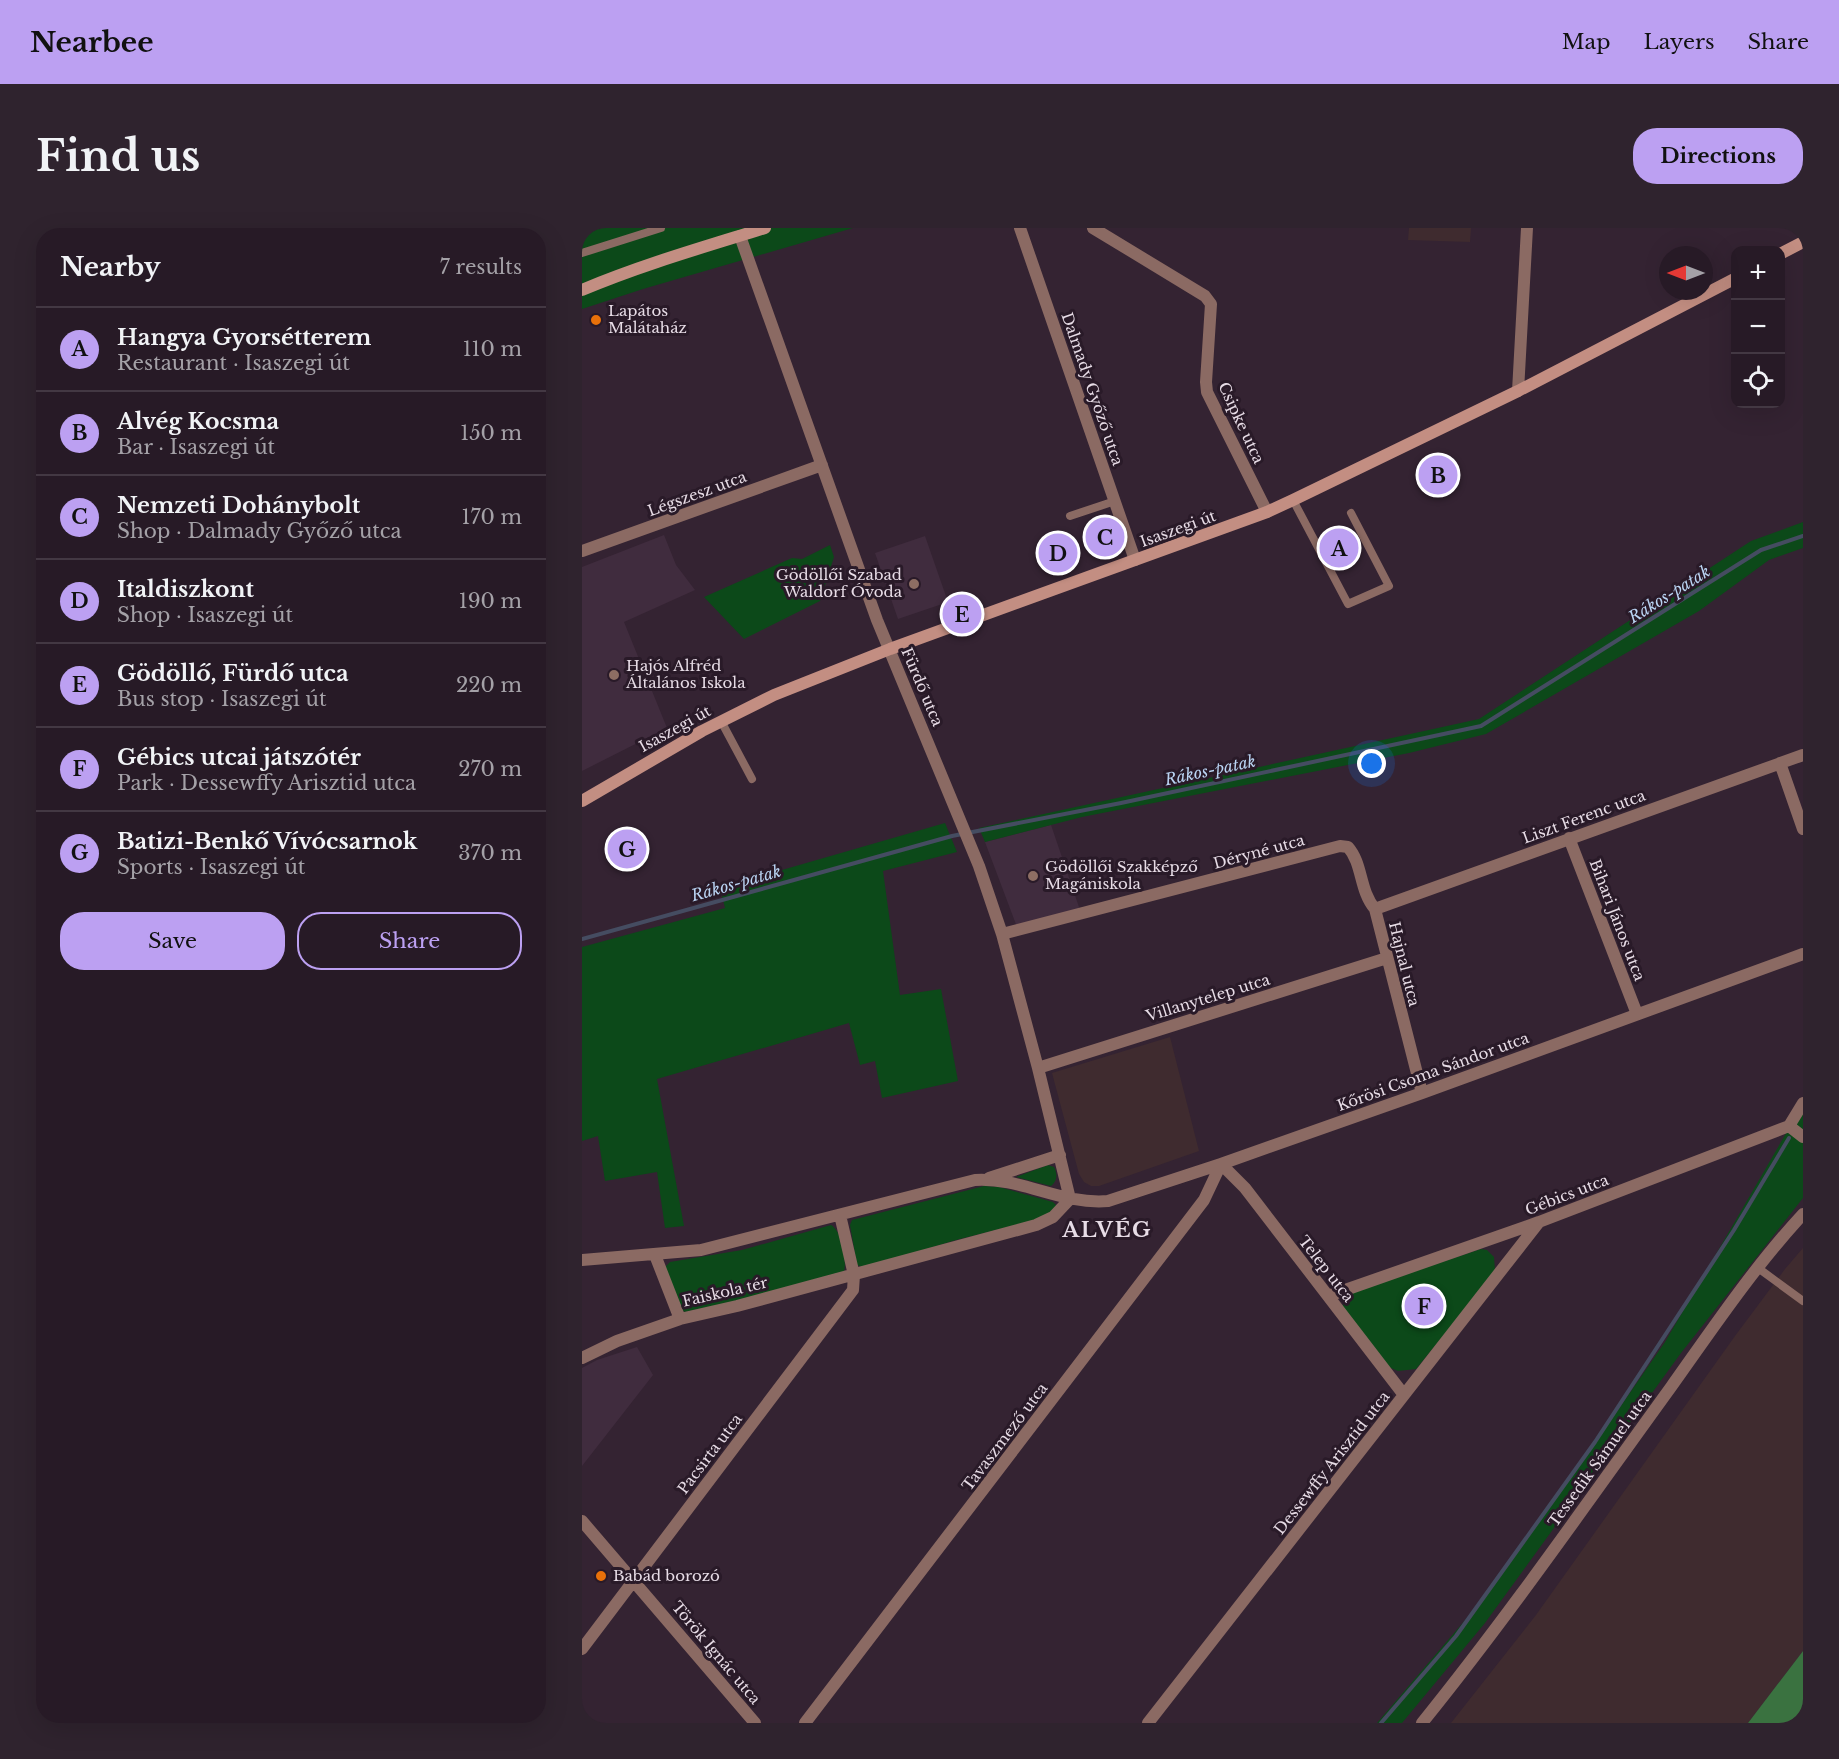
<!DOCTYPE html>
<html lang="en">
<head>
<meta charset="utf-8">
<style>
	:root { --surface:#271a26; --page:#2f232e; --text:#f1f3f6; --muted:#a4a1a7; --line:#433843; --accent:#bca0f2 }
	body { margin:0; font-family:"Libre Baskerville",serif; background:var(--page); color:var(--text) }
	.controls { position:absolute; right:18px; top:18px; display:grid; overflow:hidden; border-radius:12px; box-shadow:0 6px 24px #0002 }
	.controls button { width:54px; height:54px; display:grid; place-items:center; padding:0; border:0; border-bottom:2px solid var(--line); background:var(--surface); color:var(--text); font:30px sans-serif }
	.compass { position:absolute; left:1077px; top:18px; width:54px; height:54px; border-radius:50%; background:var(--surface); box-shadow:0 6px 24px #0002; rotate:270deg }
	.you { position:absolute; left:790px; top:536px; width:21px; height:21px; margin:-15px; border:4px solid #fff; border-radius:50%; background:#1a73e8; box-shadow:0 0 0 9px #1a73e833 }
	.badge { display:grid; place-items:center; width:39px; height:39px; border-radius:50%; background:var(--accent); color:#111; font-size:20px; font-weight:700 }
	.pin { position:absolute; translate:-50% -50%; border:3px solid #fff; box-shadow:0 2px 6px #0006 }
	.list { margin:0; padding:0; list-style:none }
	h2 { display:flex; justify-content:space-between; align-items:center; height:78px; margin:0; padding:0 24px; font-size:26px }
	h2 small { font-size:20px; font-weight:400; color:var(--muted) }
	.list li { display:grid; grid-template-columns:39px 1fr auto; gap:18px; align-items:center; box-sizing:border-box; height:84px; padding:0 24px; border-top:2px solid var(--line) }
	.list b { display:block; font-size:22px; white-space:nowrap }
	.list p { margin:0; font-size:20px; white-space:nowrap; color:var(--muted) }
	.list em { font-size:20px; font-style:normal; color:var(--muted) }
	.actions { display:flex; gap:12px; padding:18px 24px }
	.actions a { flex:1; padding:14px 0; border:2px solid var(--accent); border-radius:24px; text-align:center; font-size:21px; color:var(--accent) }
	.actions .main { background:var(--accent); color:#111 }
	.icon { flex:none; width:33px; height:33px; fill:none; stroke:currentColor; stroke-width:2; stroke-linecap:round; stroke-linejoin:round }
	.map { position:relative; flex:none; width:1221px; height:1495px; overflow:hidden; border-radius:24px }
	header { display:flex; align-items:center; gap:36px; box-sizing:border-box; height:84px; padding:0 30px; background:var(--accent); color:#111 }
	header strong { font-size:28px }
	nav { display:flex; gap:33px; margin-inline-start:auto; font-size:21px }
	.intro { display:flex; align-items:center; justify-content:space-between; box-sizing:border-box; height:144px; padding:0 36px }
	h1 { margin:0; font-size:42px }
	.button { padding:15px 27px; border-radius:24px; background:var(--accent); color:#111; font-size:21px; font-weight:700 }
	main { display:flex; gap:36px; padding:0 36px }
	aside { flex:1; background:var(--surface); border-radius:24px; box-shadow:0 6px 24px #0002 }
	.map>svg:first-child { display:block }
	.built { fill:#402c3e }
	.industrial { fill:#3f2b2f }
	.green { fill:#0c4919 }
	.forest { fill:#3a7240 }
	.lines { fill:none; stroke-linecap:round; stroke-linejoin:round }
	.stream { stroke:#454c61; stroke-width:4 }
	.service { stroke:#8b6a63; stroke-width:8 }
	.minor { stroke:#8b6a63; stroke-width:12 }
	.secondary { stroke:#c38e82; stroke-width:12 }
	.food-dot { fill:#e8710a; stroke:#291a28; stroke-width:2 }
	.education-dot { fill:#8d6e63; stroke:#291a28; stroke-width:2 }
	.labels { text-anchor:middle; stroke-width:6; stroke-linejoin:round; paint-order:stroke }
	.poi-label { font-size:15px; fill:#e7dce6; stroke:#291a28; text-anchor:start }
	.street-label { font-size:15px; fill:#e7dce6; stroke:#291a28 }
	.water-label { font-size:16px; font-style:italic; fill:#bad4f3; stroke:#291a28 }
	.district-label { font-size:21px; font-weight:bold; letter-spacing:1.5px; fill:#e7dce6; stroke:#291a28 }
</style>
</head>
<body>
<header>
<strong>Nearbee</strong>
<nav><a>Map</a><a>Layers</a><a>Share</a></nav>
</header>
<div class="intro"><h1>Find us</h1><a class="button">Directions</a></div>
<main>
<aside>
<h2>Nearby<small>7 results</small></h2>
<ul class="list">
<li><span class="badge">A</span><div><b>Hangya Gyorsétterem</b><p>Restaurant · Isaszegi út</p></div><em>110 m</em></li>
<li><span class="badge">B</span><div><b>Alvég Kocsma</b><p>Bar · Isaszegi út</p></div><em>150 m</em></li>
<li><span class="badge">C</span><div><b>Nemzeti Dohánybolt</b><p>Shop · Dalmady Győző utca</p></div><em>170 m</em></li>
<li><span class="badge">D</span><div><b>Italdiszkont</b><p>Shop · Isaszegi út</p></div><em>190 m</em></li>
<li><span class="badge">E</span><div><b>Gödöllő, Fürdő utca</b><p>Bus stop · Isaszegi út</p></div><em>220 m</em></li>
<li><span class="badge">F</span><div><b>Gébics utcai játszótér</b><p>Park · Dessewffy Arisztid utca</p></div><em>270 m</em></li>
<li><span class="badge">G</span><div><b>Batizi-Benkő Vívócsarnok</b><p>Sports · Isaszegi út</p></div><em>370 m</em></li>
</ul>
<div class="actions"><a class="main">Save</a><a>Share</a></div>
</aside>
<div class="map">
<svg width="1221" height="1495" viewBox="0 0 1221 1495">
	<rect width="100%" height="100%" fill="#342332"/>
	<path class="built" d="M82 307 94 337 113 362 42 394 85 500 0 543V339Z
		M343 308 366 374 316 391 293 325Z
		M469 597 498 682 435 699 403 614Z
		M55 1119 71 1147 0 1238V1140L15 1132Z"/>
	<path class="industrial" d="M827 0H889L888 14 826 12Z
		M588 809 617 923 517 958H509L502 954 497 946 470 845Z
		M1221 1020V1423L1166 1495H869L954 1387 1153 1108 1203 1041Z"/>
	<path class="green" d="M0 0H271L61 61 0 81Z
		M1221 294V320L1187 332 1117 383 904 506 827 525 500 589 403 614 397 600 897 491 1169 313Z
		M248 317 252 329 238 373 162 411 122 369 210 330 220 331Z
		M363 595 375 624 301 643 318 767 359 761 376 853 300 870 293 833 278 837 267 795 75 851 102 998 83 1000 75 944 23 953 16 908 0 913V719L143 680 138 660Z
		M1221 876V970L1099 1125 903 1395 820 1495H795L890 1384 1009 1221 1083 1114Z
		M466 937 472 939C476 947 475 953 469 958L434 949Z
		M402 958 417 959 471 974 476 979 458 991 374 1012 283 1040 275 1037 268 997 270 992Z
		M249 997C260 1003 265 1032 262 1044L203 1063 103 1084 100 1082 83 1039 88 1034 160 1022Z
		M899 1021 905 1022 912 1029 913 1042 899 1062 834 1141 816 1143 804 1138 761 1083V1069L767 1065Z"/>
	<path class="forest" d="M1221 1423V1495H1166Z"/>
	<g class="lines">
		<path class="stream" d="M0 711 370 608 539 575 899 498 1179 322 1221 308
			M799 1495 874 1408 1013 1214 1152 1002 1207 910"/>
		<path class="service" d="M0 25 79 0
			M711 272 766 376 807 358 769 285
			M488 288 533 273
			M139 493 170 551
			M1176 1040 1221 1073"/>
		<path class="minor" d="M438 0 553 332
			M511 0 623 68 629 76 624 154 625 164 685 284
			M158 8 295 392 397 638 420 706 456 840 488 971
			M936 163 945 0
			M0 323 240 237
			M1198 535 1221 601
			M987 610 1055 786
			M793 681 1221 527
			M420 706 758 618 766 619C781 636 777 662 793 681L840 865
			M456 840 805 730
			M1207 898 1221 909
			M407 950 478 927
			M73 1027 98 1091
			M0 1032 119 1022 393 952C439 949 479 977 526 973L639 936 840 865 1221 726
			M746 1068 957 994 1207 898 1221 875
			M0 1130 35 1113 98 1091 155 1078 454 997 471 989 488 971
			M0 1293 173 1495
			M0 1421 271 1062 272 1047 258 987
			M223 1495 622 972 639 936 663 960 822 1167
			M566 1495 957 994
			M840 1495C928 1386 1007 1272 1089 1159 1131 1100 1172 1039 1221 986"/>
		<path class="secondary" d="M1198 26 1221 14
			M0 62C59 37 122 19 183 0
			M0 573 120 503 192 467 308 421 685 284 711 272 936 163 1154 50"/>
	</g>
	<g class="food-dot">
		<circle cx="14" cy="92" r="6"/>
		<circle cx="19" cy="1348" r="6"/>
	</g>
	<g class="education-dot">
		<circle cx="332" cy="356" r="6"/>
		<circle cx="32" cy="447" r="6"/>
		<circle cx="451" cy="648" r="6"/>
	</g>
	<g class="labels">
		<g class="poi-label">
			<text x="26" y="88">Lapátos<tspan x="26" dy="17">Malátaház</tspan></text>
			<text x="320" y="352" text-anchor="end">Gödöllői Szabad<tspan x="320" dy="17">Waldorf Óvoda</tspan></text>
			<text x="44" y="443">Hajós Alfréd<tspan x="44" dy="17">Általános Iskola</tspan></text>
			<text x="463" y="644">Gödöllői Szakképző<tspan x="463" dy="17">Magániskola</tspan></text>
			<text x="31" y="1353">Babád borozó</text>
		</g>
		<g class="street-label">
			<text transform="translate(510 161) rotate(71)" y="5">Dalmady Győző utca</text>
			<text transform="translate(659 195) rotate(65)" y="5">Csipke utca</text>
			<text transform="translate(115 266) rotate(-20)" y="5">Légszesz utca</text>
			<text transform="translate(596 301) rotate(-20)" y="5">Isaszegi út</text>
			<text transform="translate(340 459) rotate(67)" y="5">Fürdő utca</text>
			<text transform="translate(93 501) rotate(-29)" y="5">Isaszegi út</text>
			<text transform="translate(1002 589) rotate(-20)" y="5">Liszt Ferenc utca</text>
			<text transform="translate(677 624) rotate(-15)" y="5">Déryné utca</text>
			<text transform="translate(1035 692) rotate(69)" y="5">Bihari János utca</text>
			<text transform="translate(822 736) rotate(76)" y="5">Hajnal utca</text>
			<text transform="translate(626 770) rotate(-17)" y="5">Villanytelep utca</text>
			<text transform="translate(851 844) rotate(-20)" y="5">Kőrösi Csoma Sándor utca</text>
			<text transform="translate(985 967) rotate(-21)" y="5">Gébics utca</text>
			<text transform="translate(744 1041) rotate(52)" y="5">Telep utca</text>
			<text transform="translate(143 1064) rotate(-13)" y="5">Faiskola tér</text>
			<text transform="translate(423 1209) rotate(-53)" y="5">Tavaszmező utca</text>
			<text transform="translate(128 1226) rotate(-53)" y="5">Pacsirta utca</text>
			<text transform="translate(1018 1231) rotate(-54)" y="5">Tessedik Sámuel utca</text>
			<text transform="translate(750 1235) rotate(-52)" y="5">Dessewffy Arisztid utca</text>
			<text transform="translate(134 1425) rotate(50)" y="5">Török Ignác utca</text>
		</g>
		<g class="water-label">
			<text transform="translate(1087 366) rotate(-32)" y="6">Rákos-patak</text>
			<text transform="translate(628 542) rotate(-12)" y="6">Rákos-patak</text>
			<text transform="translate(154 655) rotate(-16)" y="6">Rákos-patak</text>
		</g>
		<g class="district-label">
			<text x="525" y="1009">ALVÉG</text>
		</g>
	</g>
</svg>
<div class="controls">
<button>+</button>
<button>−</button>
<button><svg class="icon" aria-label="locate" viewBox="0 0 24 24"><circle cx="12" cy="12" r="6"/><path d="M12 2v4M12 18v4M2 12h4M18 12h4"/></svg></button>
</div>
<svg class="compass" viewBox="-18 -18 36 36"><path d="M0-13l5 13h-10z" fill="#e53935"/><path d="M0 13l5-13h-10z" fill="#a4a1a7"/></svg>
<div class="you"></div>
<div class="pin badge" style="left:757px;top:320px">A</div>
<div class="pin badge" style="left:856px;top:247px">B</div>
<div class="pin badge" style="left:523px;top:309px">C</div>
<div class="pin badge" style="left:476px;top:325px">D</div>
<div class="pin badge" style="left:380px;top:386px">E</div>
<div class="pin badge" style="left:842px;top:1078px">F</div>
<div class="pin badge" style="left:45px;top:621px">G</div>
</div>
</main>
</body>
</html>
